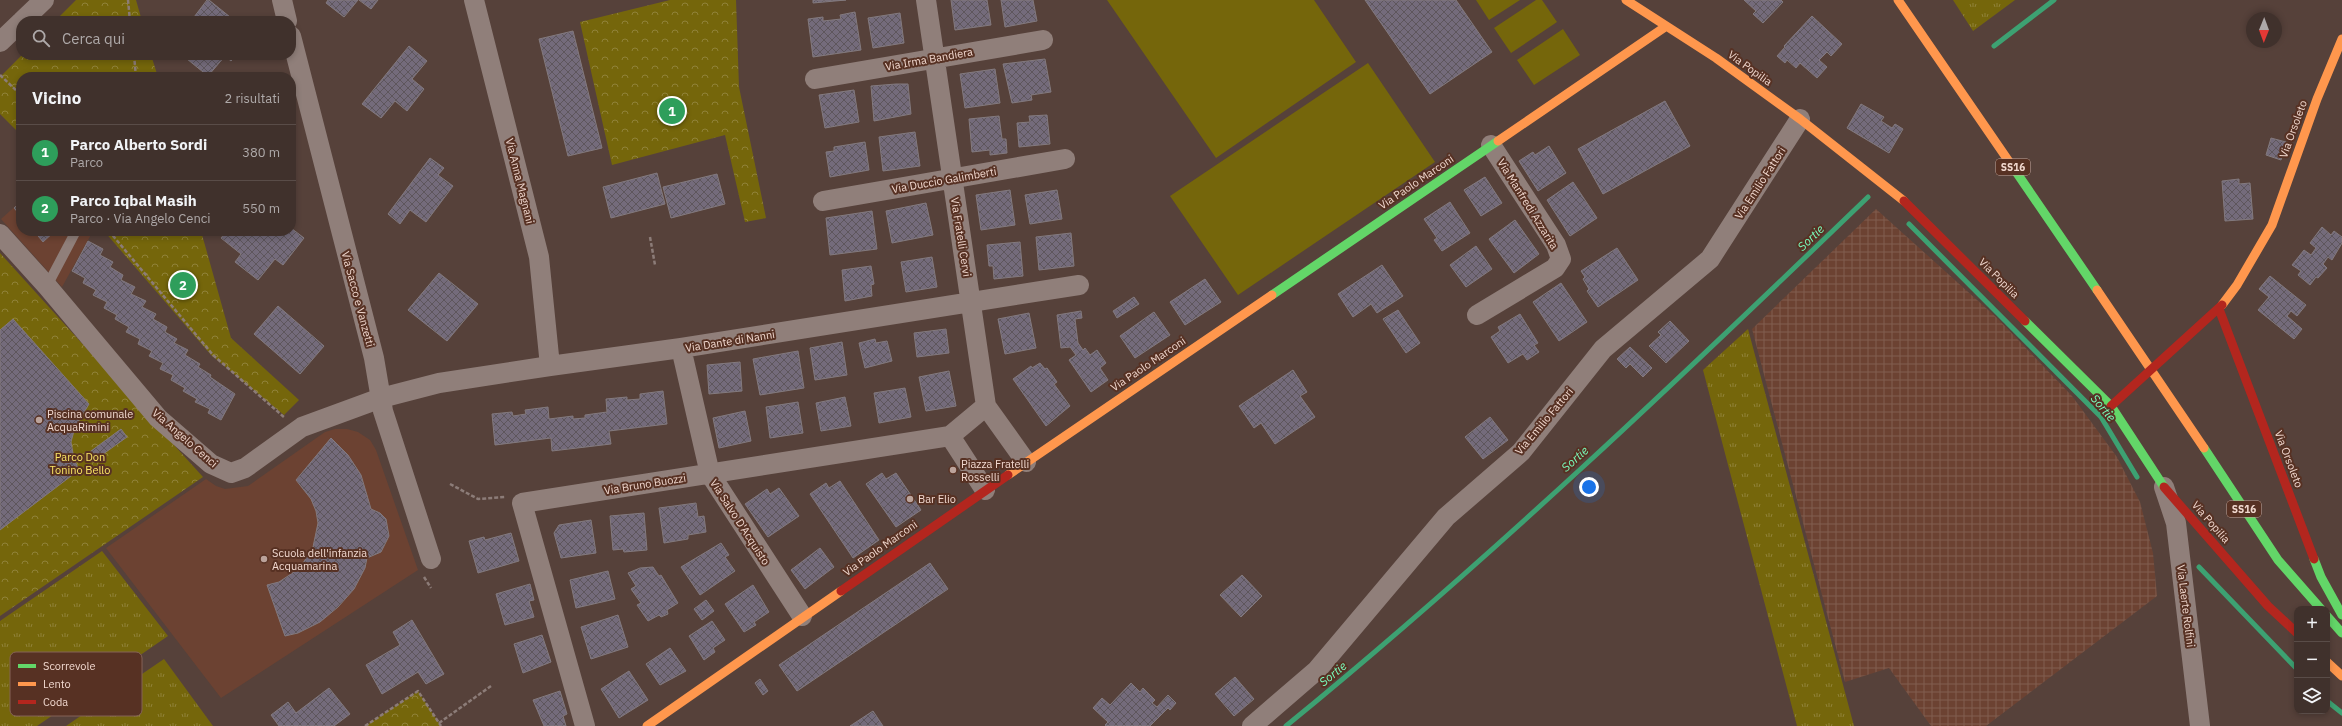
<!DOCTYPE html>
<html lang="it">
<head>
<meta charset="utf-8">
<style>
	:root { --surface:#40312c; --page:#4b3d38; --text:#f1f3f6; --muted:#aea9a9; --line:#594c48; --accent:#8bbbb9 }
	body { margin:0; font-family:"IBM Plex Sans",sans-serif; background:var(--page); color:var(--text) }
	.controls { position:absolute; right:12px; bottom:12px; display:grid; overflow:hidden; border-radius:8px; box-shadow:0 2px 6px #0003 }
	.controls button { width:36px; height:36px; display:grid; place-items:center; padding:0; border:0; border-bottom:1px solid var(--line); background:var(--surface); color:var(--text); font:20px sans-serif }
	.compass { position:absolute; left:2246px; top:12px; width:36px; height:36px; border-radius:50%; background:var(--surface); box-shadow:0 2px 6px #0003; rotate:181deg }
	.you { position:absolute; left:1589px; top:487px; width:14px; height:14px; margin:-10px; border:3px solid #fff; border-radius:50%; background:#1a73e8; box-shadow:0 0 0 6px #1a73e833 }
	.badge { display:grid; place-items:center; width:26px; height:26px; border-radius:50%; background:var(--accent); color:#fff; font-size:13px; font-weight:700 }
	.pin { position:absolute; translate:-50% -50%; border:2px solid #fff; box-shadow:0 1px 4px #0006 }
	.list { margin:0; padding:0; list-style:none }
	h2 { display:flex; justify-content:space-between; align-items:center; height:52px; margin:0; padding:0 16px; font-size:17px }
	h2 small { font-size:13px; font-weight:400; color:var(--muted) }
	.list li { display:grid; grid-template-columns:26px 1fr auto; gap:12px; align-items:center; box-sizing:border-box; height:56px; padding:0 16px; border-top:1px solid var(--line) }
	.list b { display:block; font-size:15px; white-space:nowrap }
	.list p { margin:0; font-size:13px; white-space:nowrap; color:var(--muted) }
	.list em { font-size:13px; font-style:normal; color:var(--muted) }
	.icon { flex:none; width:22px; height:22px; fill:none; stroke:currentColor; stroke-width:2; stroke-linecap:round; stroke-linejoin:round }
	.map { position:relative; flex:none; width:2342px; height:726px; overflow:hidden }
	.search { position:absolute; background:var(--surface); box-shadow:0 2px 6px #0003; left:16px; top:16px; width:280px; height:44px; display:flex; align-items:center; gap:10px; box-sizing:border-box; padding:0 14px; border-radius:16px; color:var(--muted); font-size:15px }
	.panel { position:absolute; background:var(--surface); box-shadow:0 2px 6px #0003; left:16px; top:72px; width:280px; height:164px; border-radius:16px }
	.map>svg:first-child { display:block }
	.built { fill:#6c4232 }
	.industrial { fill:url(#industrial-grid) }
	.grass { fill:url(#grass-tufts) }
	.park { fill:url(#park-crowns) }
	.pitch { fill:#75660b }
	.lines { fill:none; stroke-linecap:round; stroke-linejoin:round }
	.stream { stroke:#3da172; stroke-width:5 }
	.building { fill:url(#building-cross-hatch); stroke:#837a7e }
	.path { stroke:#8c7c78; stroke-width:2.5; stroke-dasharray:4 2; stroke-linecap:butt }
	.lane { stroke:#907f7a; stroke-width:10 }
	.street { stroke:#907f7a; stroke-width:20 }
	.fast { stroke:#63d668; stroke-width:9 }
	.slow { stroke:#ff974d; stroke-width:9 }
	.jam { stroke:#b3261e; stroke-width:9 }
	.poi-dot { fill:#bba39b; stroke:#573123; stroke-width:1.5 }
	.labels { text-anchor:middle; stroke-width:4; stroke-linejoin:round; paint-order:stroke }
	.shield { fill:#573123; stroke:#c3a69b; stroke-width:1 }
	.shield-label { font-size:10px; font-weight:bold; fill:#f1d8cf }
	.street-label { font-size:11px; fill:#f1d8cf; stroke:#573123 }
	.poi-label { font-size:11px; fill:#f1d8cf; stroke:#573123; text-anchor:start }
	.park-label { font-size:11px; fill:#fae564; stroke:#573123 }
	.water-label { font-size:12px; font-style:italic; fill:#79febe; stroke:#573123 }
	.key { fill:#573123; stroke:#856357; stroke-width:1 }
	.key-label { font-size:11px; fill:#f1d8cf }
</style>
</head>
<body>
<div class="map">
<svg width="2342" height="726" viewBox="0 0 2342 726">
	<defs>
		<pattern id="industrial-grid" width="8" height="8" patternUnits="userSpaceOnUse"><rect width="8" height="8" fill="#6c4232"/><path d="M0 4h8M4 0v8" fill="none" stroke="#815d4f"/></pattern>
		<pattern id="grass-tufts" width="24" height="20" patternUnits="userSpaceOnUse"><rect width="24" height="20" fill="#75660b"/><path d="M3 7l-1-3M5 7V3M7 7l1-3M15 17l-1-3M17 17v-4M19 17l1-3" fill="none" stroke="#908239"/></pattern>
		<pattern id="park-crowns" width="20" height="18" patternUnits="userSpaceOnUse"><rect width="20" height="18" fill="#75660b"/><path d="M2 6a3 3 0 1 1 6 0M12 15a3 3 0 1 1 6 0" fill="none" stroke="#908239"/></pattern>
		<pattern id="building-cross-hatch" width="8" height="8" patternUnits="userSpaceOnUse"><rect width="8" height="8" fill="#746b7b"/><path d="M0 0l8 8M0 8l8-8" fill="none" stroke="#5e565c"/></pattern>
	</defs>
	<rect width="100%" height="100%" fill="#56413a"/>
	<path class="built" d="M21 201V231H93L62 287 1 219Z
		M335 429H347L358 432 370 440 376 450 418 570 221 698 106 548 206 479 216 486 225 489 248 486 325 432Z"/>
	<path class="industrial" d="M1876 209 1997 318 2072 396 2117 457 2140 502 2153 553 2157 596 1986 726H1931L1889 668 1845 682 1752 329Z"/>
	<path class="grass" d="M1953 0H2015L1973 31Z
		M1748 329 1854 726H1797L1703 370Z
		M102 551 168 636 37 726H0V621Z
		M164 659 213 726H66Z"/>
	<path class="park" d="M76 0H136L142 21H55Z
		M670 0H736L739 87 766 218 745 222 725 135 612 165 580 22Z
		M22 55H151L158 77H21V129L18 132 0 114V77Z
		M104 231H201L231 338 299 400 284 415 211 355Z
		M0 253 203 477 0 616Z
		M418 691 441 726H365Z"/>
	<path class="pitch" d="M1107 0H1314L1356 62 1216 158Z
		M1476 0H1520L1489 20Z
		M1536 0H1542L1557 22 1511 53 1494 28Z
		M1563 29 1580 55 1534 85 1517 60Z
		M1368 63 1435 162 1238 295 1170 196Z"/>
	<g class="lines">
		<path class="stream" d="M1994 46 2054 0
			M1909 224 2101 417 2137 477
			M2199 567 2297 669
			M2327 701 2342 713
			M1286 726C1489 560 1679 379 1868 197"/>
	</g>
	<path class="building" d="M207 0H209L235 21H191Z
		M328 0H358L344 17 326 3Z
		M359 0H378L371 9Z
		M813 0H846L813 3Z
		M951 0H987L991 25 955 30Z
		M1001 0H1033L1037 21 1005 27Z
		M1365 0H1456L1492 52 1430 94Z
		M1744 0H1781L1783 2 1763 23 1753 14 1756 11Z
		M855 12 861 50 813 57 808 19 823 17V21L841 19 840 15Z
		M900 13 904 43 873 48 868 18Z
		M1812 16 1842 44 1831 56 1827 52 1819 60 1827 67 1817 78 1800 63 1796 68 1787 60 1785 63 1777 56 1785 47 1784 46Z
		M573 31 602 148 568 156 539 39Z
		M409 46 427 61 412 79 424 89 407 111 395 101 381 118 362 104Z
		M191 55H237L231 61 225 56 208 76 187 59Z
		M1045 59 1051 92 1031 95 1032 100 1012 103 1003 64Z
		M995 69 1000 103 965 108 960 74Z
		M896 84H908L911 114 874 121 871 86Z
		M854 90 859 122 825 128 819 95Z
		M1665 101 1690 146 1603 194 1578 149Z
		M1861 104 1884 117 1881 121 1892 128 1895 124 1903 129 1889 153 1847 128Z
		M1047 115 1050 144 1019 147 1017 123 1030 122 1029 116Z
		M999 116 1002 139H1006L1007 153 990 155V150L972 152 969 119Z
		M915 132 920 166 883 171 879 137Z
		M2271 138 2286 142 2281 160 2266 155Z
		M865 142 869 170 830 177 826 152 834 151V147Z
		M1549 146 1566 173 1538 191 1519 161 1533 152 1535 155Z
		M430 158 444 168 438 175 453 186 426 222 410 210 400 224 388 214Z
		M657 173 665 204 611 218 603 187Z
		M717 174 725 204 671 218 663 187Z
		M1485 177 1502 203 1481 216 1464 190Z
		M2239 179V184L2250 183 2253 219 2225 221 2222 181Z
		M1573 182 1597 218 1570 236 1547 200Z
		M1010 190 1015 225 981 230 976 195Z
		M1057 190 1062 219 1030 224 1025 195Z
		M21 202V216L14 208Z
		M1450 202 1470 233 1442 251 1434 240 1437 238 1424 219Z
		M926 203 933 235 892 243 886 211Z
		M872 211 877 249 830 255 826 218Z
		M1515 220 1539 254 1514 273 1489 239Z
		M2322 227 2331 235 2334 231 2342 237V243L2332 260 2328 257 2323 264 2327 268 2318 278 2316 277 2310 285 2298 275 2301 271 2292 265 2304 250 2311 255 2316 248 2310 243Z
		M291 228 304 238 283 265 275 259 258 280 235 262 241 254 221 238 227 231H291Z
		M34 231H55L43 242Z
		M1071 233 1074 266 1039 270 1036 237Z
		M88 241 103 249 100 255 113 262 110 267 123 275 121 280 135 287 131 294 146 301 142 307 156 314 153 319 167 327 165 332 177 339 174 343 188 350 185 355 200 364 198 367 211 375 210 377 235 394 221 420 208 413 210 409 195 402 197 399 183 391 185 388 171 380 173 375 160 369 163 363 149 356 152 351 138 344 140 339 126 332 129 327 115 319 117 315 104 308 107 302 93 295 96 290 83 283 85 278 72 271Z
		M1020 242 1023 276 994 279 993 266H989L987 245Z
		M1476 246 1492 269 1466 287 1450 265Z
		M1617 248 1638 280 1598 307 1587 291 1589 289 1583 279 1585 277 1581 271Z
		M932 257 937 287 906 292 901 262Z
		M1382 265 1403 296 1377 313 1371 304 1353 317 1338 294Z
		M871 266 874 284 871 285 872 296 845 301 842 270Z
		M439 273 478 304 447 341 408 310Z
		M2270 276 2306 305 2297 316 2291 311 2287 316 2302 329 2294 339 2258 310 2269 297 2259 289Z
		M1205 279 1221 302 1185 325 1170 302Z
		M1561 283 1587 322 1559 341 1533 302Z
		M1134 297 1139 304 1117 318 1113 311Z
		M278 306 324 346 300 374 254 334Z
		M1398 310 1420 343 1406 353 1383 319Z
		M1081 311 1082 318 1075 319 1078 343 1083 350 1085 348 1090 355 1097 350 1106 363 1100 368 1108 380 1091 392 1069 360 1076 355 1070 347 1061 348 1057 315Z
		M1154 312 1170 335 1135 358 1120 336Z
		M1029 313 1036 348 1005 354 998 319Z
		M1520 314 1538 343 1534 345 1539 352 1527 360 1523 354 1508 363 1491 337 1500 331 1498 327Z
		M13 319 89 404 75 427 71 442 74 459 79 470 0 530V330Z
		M1670 321 1689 341 1666 363 1649 346 1661 335 1658 332Z
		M946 329 949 353 917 357 914 333Z
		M875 339 876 343 887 341 892 361 865 368 859 343Z
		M842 342 847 375 815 380 810 348Z
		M1630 347 1652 368 1643 377 1630 364 1626 368 1617 359Z
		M798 351 804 388 760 395 753 359Z
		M740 362 742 391 709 394 707 365Z
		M1040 363 1045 369 1047 368 1057 382 1054 384 1070 406 1046 426 1013 379 1031 366 1032 368Z
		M1293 370 1307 392 1300 396 1315 417 1275 444 1261 423 1254 428 1239 406Z
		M949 371 956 406 926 411 919 377Z
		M905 388 911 417 879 423 874 393Z
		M663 391 667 424 609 431 611 444 552 451 551 438 495 445 492 414 512 412 513 416 526 414 525 410 548 407 549 419 573 416V419L585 418V415L607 412 606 399 627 397V400L640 399V394Z
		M845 397 851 426 821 431 816 403Z
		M798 402 803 433 770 438 766 407Z
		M745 411 751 441 719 448 713 418Z
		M1490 417 1508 440 1483 459 1465 437Z
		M121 429 127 437 92 462 87 454Z
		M331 438 348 455 361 475 371 509 380 513 386 519 389 536 381 552 367 558 365 568 354 589 338 607 320 622 298 633 285 636 267 585 279 582 300 568 313 547 318 523 316 511 311 499 296 480Z
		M882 473 886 479 896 473 921 510 896 527 866 484Z
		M840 481 879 540 853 558 810 494 826 483 829 488Z
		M779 488 799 516 768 537 745 504 767 489 770 494Z
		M696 503 698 517 704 516 706 532 688 535V539L664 543 659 508Z
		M644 513 647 550 624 552 623 549 613 550 610 516Z
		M591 520 596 553 561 558 554 533 559 525Z
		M511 533 519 561 478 573 469 541 484 537 485 540Z
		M721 543 729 555 725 557 735 571 700 595 681 567Z
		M820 548 834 567 805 589 791 570Z
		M930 563 948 589 797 691 779 665Z
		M653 567 659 576 661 575 678 603 667 610 668 614 661 617 659 615 648 621 637 605 641 603 631 589 636 586 628 573 640 568Z
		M608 571 615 599 576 608 570 580Z
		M1242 575 1262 596 1241 617 1220 595Z
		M530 584 534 600 529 601 534 617 505 625 496 594Z
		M753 585 769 612 754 622 756 625 744 632 725 604Z
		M706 600 714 611 702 620 694 609Z
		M618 615 628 647 591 659 581 627Z
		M412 620 444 674 426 684 418 672 382 694 366 665 400 645 393 632Z
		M712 621 725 640 713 648 715 652 704 660 689 636Z
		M542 635 551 662 523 673 514 644Z
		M670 648 686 671 660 685 646 664Z
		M629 671 648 700 619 718 601 689Z
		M1235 677 1254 699 1234 716 1215 694Z
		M760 679 768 691 763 695 755 683Z
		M1131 683 1140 692 1143 688 1155 700 1152 703 1157 707 1168 695 1176 703 1170 710 1168 708 1150 726H1106L1105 725 1108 722 1093 708 1102 698 1110 705Z
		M329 688 350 714 334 726H279L271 715 288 702 296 713Z
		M560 691 567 714 563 716 566 726H544L533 700Z
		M873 711 883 726H850Z"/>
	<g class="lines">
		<path class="path" d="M128 0 130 21
			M134 55 136 77
			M0 75 21 95
			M109 231 213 355 285 418
			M650 237 655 265
			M450 484 478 499 505 497
			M424 577 431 588
			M439 723 491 686
			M365 726 418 691 441 726"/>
		<path class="lane" d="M47 286 76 231"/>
		<path class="street" d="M282 0 287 21
			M474 0 539 257 550 366
			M926 0 986 406 1026 462
			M22 21 44 0
			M291 36 374 358 383 411 431 559
			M0 42 21 22
			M815 79 1043 40
			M823 201 1065 159
			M0 234 47 286 158 418 211 464 231 473 245 468 302 427 381 398 439 383 550 366 681 348 1079 285
			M1477 315 1555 268 1561 259 1556 245 1491 145
			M681 348 710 474 802 616
			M950 436 985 490
			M2164 487 2176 523 2200 726
			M585 726 522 503 950 436 986 406
			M1252 726 1317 670 1446 517 1521 452 1603 349 1710 259 1800 119"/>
		<path class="fast" d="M2010 163 2097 290
			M1272 295 1498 141
			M2025 321 2111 406 2164 487
			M2204 448 2278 560 2321 609
			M2314 559 2321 577 2342 615
			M2327 616 2342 633"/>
		<path class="slow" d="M1626 0 1716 58 1800 119 1904 201
			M1898 0 2010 163
			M1498 141 1665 27
			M2097 290 2204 448
			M2222 305 2237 285 2272 225 2317 99 2342 39
			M1008 475 1272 295
			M2327 662 2342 676
			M647 726 841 591"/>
		<path class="jam" d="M1904 201 2025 321
			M2219 309 2314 559
			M2111 406 2222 305
			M2164 487 2268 606 2297 633
			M841 591 1008 475"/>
	</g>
	<g class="poi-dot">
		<circle cx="39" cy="420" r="4"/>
		<circle cx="953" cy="470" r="4"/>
		<circle cx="910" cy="499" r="4"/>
		<circle cx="264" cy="559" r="4"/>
	</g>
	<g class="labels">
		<g class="shield">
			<rect x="1996" y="159" width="34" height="16" rx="3"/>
			<rect x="2227" y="501" width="34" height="16" rx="3"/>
		</g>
		<g class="shield-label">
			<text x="2013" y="171">SS16</text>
			<text x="2244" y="513">SS16</text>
		</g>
		<g class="street-label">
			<text transform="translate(929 59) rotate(-10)" y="4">Via Irma Bandiera</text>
			<text transform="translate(1750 68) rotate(36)" y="4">Via Popilia</text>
			<text transform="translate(2293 129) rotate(-70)" y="4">Via Orsoleto</text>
			<text transform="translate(944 180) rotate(-10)" y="4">Via Duccio Galimberti</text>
			<text transform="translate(520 181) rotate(76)" y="4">Via Anna Magnani</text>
			<text transform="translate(1416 182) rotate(-34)" y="4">Via Paolo Marconi</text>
			<text transform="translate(1760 183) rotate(-57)" y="4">Via Emilio Fattori</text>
			<text transform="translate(1528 204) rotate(58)" y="4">Via Manfredi Azzarita</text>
			<text transform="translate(961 237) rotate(81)" y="4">Via Fratelli Cervi</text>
			<text transform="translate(1999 278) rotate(45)" y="4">Via Popilia</text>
			<text transform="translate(358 299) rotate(75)" y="4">Via Sacco e Vanzetti</text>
			<text transform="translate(730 341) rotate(-9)" y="4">Via Dante di Nanni</text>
			<text transform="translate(1148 364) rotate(-34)" y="4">Via Paolo Marconi</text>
			<text transform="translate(1544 421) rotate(-50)" y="4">Via Emilio Fattori</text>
			<text transform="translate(185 438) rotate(41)" y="4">Via Angelo Cenci</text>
			<text transform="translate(2289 459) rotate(69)" y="4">Via Orsoleto</text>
			<text transform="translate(645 484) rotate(-9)" y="4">Via Bruno Buozzi</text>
			<text transform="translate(740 522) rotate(57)" y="4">Via Salvo D'Acquisto</text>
			<text transform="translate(2211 522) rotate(49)" y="4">Via Popilia</text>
			<text transform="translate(880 548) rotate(-35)" y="4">Via Paolo Marconi</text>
			<text transform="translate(2186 606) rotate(83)" y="4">Via Laerte Rolfini</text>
		</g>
		<g class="poi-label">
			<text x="47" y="418">Piscina comunale<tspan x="47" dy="13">AcquaRimini</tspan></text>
			<text x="961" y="468">Piazza Fratelli<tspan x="961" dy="13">Rosselli</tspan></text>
			<text x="918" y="503">Bar Elio</text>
			<text x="272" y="557">Scuola dell'infanzia<tspan x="272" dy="13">Acquamarina</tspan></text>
		</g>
		<g class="park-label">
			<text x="80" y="461">Parco Don<tspan x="80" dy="13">Tonino Bello</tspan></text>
		</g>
		<g class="water-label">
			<text transform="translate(1811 238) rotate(-44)" y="4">Sortie</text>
			<text transform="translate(2103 408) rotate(50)" y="4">Sortie</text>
			<text transform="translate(1575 459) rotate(-42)" y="4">Sortie</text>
			<text transform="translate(1333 674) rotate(-39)" y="4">Sortie</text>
		</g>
	</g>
	<rect x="10" y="652" width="132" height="64" rx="6" class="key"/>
	<rect x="18" y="664" width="18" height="4" fill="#63d668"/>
	<rect x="18" y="682" width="18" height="4" fill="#ff974d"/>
	<rect x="18" y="700" width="18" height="4" fill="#b3261e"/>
	<g class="key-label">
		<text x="43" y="670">Scorrevole</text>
		<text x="43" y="688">Lento</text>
		<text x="43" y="706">Coda</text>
	</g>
</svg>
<div class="controls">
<button>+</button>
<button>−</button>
<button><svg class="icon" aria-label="layers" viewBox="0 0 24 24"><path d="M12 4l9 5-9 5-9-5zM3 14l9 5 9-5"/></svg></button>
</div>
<svg class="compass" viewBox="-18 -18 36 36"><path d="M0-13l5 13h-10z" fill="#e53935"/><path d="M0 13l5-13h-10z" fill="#aea9a9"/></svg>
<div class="you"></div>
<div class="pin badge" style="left:672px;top:111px;background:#2e9e5b">1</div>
<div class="pin badge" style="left:183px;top:285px;background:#2e9e5b">2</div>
<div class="search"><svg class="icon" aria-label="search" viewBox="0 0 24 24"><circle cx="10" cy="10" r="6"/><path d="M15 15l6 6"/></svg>Cerca qui</div>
<section class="panel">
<h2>Vicino<small>2 risultati</small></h2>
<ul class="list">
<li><span class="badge" style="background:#2e9e5b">1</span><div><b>Parco Alberto Sordi</b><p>Parco</p></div><em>380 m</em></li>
<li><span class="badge" style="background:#2e9e5b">2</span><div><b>Parco Iqbal Masih</b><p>Parco · Via Angelo Cenci</p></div><em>550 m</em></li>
</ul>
</section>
</div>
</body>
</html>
